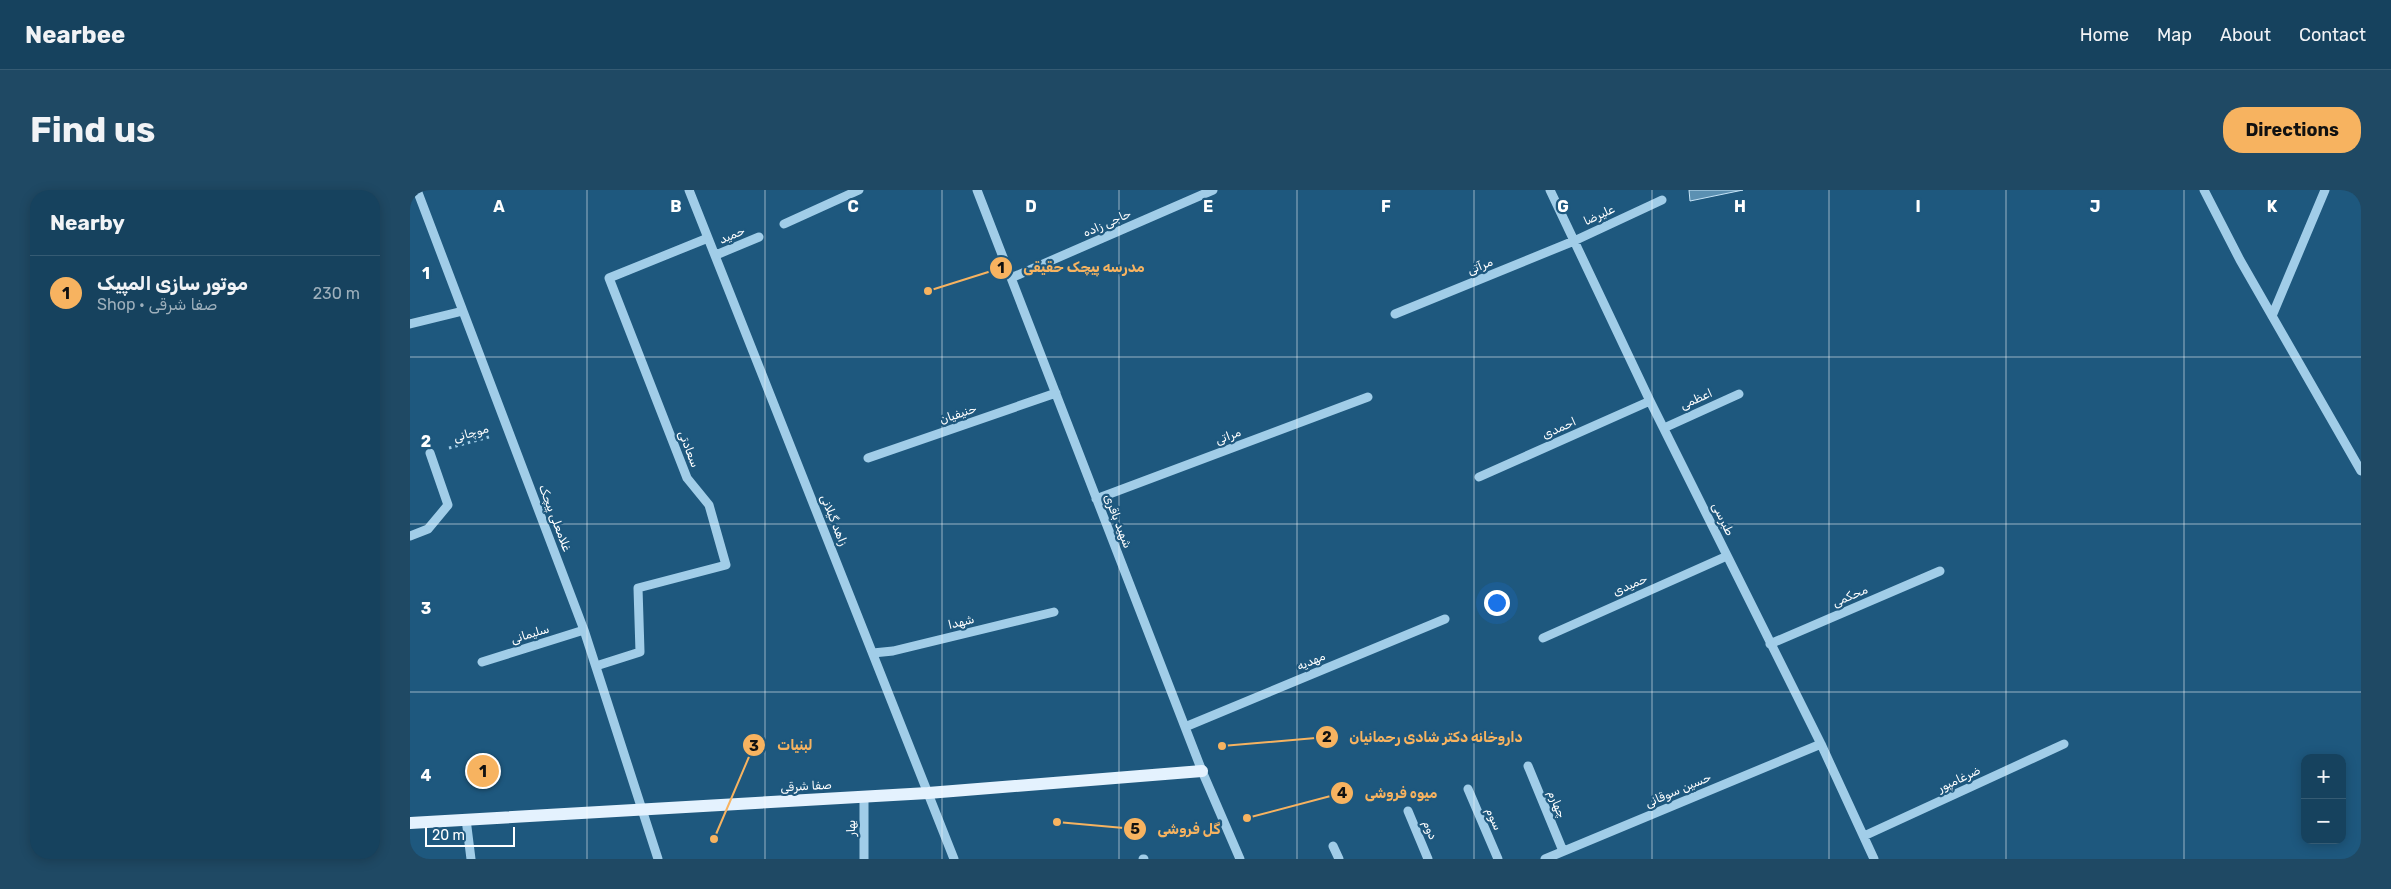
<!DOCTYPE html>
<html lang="en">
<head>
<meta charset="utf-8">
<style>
	:root { --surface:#16425e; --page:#1f4964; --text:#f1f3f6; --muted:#9eb0bc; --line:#355b73; --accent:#f7b360 }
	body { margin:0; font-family:Rubik,"Noto Naskh Arabic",sans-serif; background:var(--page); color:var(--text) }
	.controls { position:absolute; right:15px; bottom:15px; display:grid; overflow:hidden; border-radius:10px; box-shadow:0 2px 12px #0003 }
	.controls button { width:45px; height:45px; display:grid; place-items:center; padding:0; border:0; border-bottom:1px solid var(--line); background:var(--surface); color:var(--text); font:25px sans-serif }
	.scale { position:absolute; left:15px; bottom:12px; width:90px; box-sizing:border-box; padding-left:5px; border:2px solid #fff; border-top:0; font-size:14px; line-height:18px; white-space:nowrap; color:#fff; -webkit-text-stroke:4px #1e587e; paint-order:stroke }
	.you { position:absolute; left:1086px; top:412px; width:18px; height:18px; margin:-12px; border:4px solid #fff; border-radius:50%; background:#1a73e8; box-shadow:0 0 0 8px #1a73e833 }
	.badge { display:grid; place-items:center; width:32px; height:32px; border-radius:50%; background:var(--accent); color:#111; font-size:16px; font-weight:700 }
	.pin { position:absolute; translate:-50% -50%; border:2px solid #fff; box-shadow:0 1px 5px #0006 }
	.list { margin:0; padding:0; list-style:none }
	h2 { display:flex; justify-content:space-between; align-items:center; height:65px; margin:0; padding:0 20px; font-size:21px }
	h2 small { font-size:16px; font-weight:400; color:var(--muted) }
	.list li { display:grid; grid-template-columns:32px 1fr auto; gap:15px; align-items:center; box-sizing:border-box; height:75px; padding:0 20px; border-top:1px solid var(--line) }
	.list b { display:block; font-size:19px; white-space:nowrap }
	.list p { margin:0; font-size:16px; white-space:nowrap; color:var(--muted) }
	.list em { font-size:16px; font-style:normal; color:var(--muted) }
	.map { position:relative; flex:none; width:1951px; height:669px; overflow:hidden; border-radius:20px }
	header { display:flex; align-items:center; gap:30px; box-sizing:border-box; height:70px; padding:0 25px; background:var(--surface); border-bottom:1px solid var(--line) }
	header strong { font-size:24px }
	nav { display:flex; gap:28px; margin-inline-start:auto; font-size:18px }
	.intro { display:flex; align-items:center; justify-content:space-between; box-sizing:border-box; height:120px; padding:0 30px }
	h1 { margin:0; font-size:35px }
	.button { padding:12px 22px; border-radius:20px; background:var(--accent); color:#111; font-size:18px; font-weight:700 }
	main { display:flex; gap:30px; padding:0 30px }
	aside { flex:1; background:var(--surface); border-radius:20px; box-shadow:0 2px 12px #0003 }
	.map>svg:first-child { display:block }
	.building { fill:#5b90b2; stroke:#c5e3f6 }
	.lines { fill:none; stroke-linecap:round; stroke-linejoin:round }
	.path { stroke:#a1cde8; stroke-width:3; stroke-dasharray:2.5 4; stroke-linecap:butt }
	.minor { stroke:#a1cde8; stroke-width:9 }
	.major { stroke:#e4f2fe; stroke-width:12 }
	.grid { fill:none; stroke:#fff; stroke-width:1; stroke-opacity:0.55 }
	.labels { text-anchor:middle; stroke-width:4.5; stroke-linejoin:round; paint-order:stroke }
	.street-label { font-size:12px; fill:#fff; stroke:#1e587e }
	.grid-label { font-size:16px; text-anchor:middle; font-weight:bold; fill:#fff; stroke:#1e587e; stroke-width:4.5; stroke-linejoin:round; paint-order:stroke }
	.leader { fill:none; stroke:#f7b360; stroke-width:2 }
	.callout-dot { fill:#f7b360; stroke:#1e587e; stroke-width:2 }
	.mark-label { font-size:15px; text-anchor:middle; font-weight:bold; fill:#111 }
	.callout-label { font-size:14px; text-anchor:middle; font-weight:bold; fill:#f7b360; stroke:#1e587e; stroke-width:4.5; stroke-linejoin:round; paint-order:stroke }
</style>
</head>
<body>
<header>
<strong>Nearbee</strong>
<nav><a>Home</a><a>Map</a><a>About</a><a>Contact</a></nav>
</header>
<div class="intro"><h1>Find us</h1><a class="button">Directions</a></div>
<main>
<aside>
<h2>Nearby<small></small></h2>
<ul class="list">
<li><span class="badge">1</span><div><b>موتور سازی المپیک</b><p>Shop · صفا شرقی</p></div><em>230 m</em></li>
</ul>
</aside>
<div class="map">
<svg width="1951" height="669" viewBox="0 0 1951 669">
	<rect width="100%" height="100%" fill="#1e587e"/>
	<path class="building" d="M1279 0H1333L1280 11Z"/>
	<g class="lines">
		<path class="path" d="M39 258 79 247"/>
		<path class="minor" d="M7 0 174 440 248 669
			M279 0 544 669
			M567 0 792 581 830 669
			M1140 0 1240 211 1411 554 1464 669
			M1794 0 1830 70 1951 281
			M374 34 449 0
			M306 65 349 47
			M601 88 803 0
			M985 124 1164 51 1252 10
			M1862 126 1915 0
			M0 134 53 121
			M1254 238 1329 204
			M458 268 646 203
			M1069 287 1240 211
			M686 309 958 207
			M0 346 18 339 38 315 20 263
			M1133 448 1317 366
			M1360 454 1530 381
			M463 463 483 461 644 422
			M72 472 174 440
			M186 476 230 462 228 398 316 375 299 315 277 288 199 88 298 48
			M775 537 1035 429
			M1118 576 1153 661
			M1058 599 1088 669
			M454 607V669
			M998 621 1018 669
			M56 629 61 669
			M1454 646 1654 554
			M923 656 929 669
			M733 669H734
			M1135 669 1411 554"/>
		<path class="major" d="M0 633 518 603 792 581"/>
	</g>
	<path class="grid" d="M177 0V669M355 0V669M532 0V669M709 0V669M887 0V669M1064 0V669M1242 0V669M1419 0V669M1596 0V669M1774 0V669M0 167H1951M0 334H1951M0 502H1951"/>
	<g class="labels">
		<g class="street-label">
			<text transform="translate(1189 25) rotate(-25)" y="4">علیرضا</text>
			<text transform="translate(697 33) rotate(-24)" y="4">حاجی زاده</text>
			<text transform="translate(322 45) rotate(-23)" y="4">حمید</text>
			<text transform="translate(1070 76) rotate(-22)" y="4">مرآتی</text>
			<text transform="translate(1286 209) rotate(-24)" y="4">اعظمی</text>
			<text transform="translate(548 224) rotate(-19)" y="4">حنیفیان</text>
			<text transform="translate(1149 238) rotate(-24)" y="4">احمدی</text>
			<text transform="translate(61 243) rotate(-16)" y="4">موچانی</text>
			<text transform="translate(818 246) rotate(-20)" y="4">مراتی</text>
			<text transform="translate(279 259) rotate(69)" y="4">سعادتی</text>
			<text transform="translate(145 328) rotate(69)" y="4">غلامعلی پیچک</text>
			<text transform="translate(1313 329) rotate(64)" y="4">طبرسی</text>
			<text transform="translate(424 330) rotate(68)" y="4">زاهد گیلانی</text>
			<text transform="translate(708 331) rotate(69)" y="4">شهید باقری</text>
			<text transform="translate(1220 395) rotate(-24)" y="4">حمیدی</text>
			<text transform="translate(1440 406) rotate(-23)" y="4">محکمی</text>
			<text transform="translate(551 432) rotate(-14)" y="4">شهدا</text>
			<text transform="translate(120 444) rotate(-17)" y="4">سلیمانی</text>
			<text transform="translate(901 471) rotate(-23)" y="4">مهدیه</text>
			<text transform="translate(1549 589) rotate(-25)" y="4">ضرغامپور</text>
			<text transform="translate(396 596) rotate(-3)" y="4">صفا شرقی</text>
			<text transform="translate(1268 600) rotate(-23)" y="4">حسین سوقانی</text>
			<text transform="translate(1147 614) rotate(67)" y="4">چهارم</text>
			<text transform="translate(1084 629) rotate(67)" y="4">سوم</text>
			<text transform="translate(441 638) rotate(-91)" y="4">بهار</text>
			<text transform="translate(1020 640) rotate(68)" y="4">دوم</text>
		</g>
	</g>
	<g class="grid-label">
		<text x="89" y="22">A</text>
		<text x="266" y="22">B</text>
		<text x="443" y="22">C</text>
		<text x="621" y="22">D</text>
		<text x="798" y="22">E</text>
		<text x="976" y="22">F</text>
		<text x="1153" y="22">G</text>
		<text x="1330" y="22">H</text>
		<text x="1508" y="22">I</text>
		<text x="1685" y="22">J</text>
		<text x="1862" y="22">K</text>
		<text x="16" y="89">1</text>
		<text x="16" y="257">2</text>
		<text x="16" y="424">3</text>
		<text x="16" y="591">4</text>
	</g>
	<path class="leader" d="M518 101L591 78M812 556L917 547M304 649L344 555M837 628L932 603M647 632L725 639"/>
	<g class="callout-dot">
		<circle cx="518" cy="101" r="5"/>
		<circle cx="812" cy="556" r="5"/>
		<circle cx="304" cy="649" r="5"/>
		<circle cx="837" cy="628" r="5"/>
		<circle cx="647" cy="632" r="5"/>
		<circle cx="591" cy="78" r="12"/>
		<circle cx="917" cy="547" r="12"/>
		<circle cx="344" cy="555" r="12"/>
		<circle cx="932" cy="603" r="12"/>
		<circle cx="725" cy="639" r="12"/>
	</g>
	<g class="mark-label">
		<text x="591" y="83">1</text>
		<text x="917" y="552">2</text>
		<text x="344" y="561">3</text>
		<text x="932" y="608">4</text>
		<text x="725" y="644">5</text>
	</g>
	<g class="callout-label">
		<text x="674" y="82">مدرسه پیچک حقیقی</text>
		<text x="1026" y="552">داروخانه دکتر شادی رحمانیان</text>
		<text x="385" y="560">لبنیات</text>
		<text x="991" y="608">میوه فروشی</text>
		<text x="779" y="644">گل فروشی</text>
	</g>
</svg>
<div class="controls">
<button>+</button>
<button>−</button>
</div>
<div class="scale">20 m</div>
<div class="you"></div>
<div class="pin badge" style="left:73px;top:581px">1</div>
</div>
</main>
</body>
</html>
